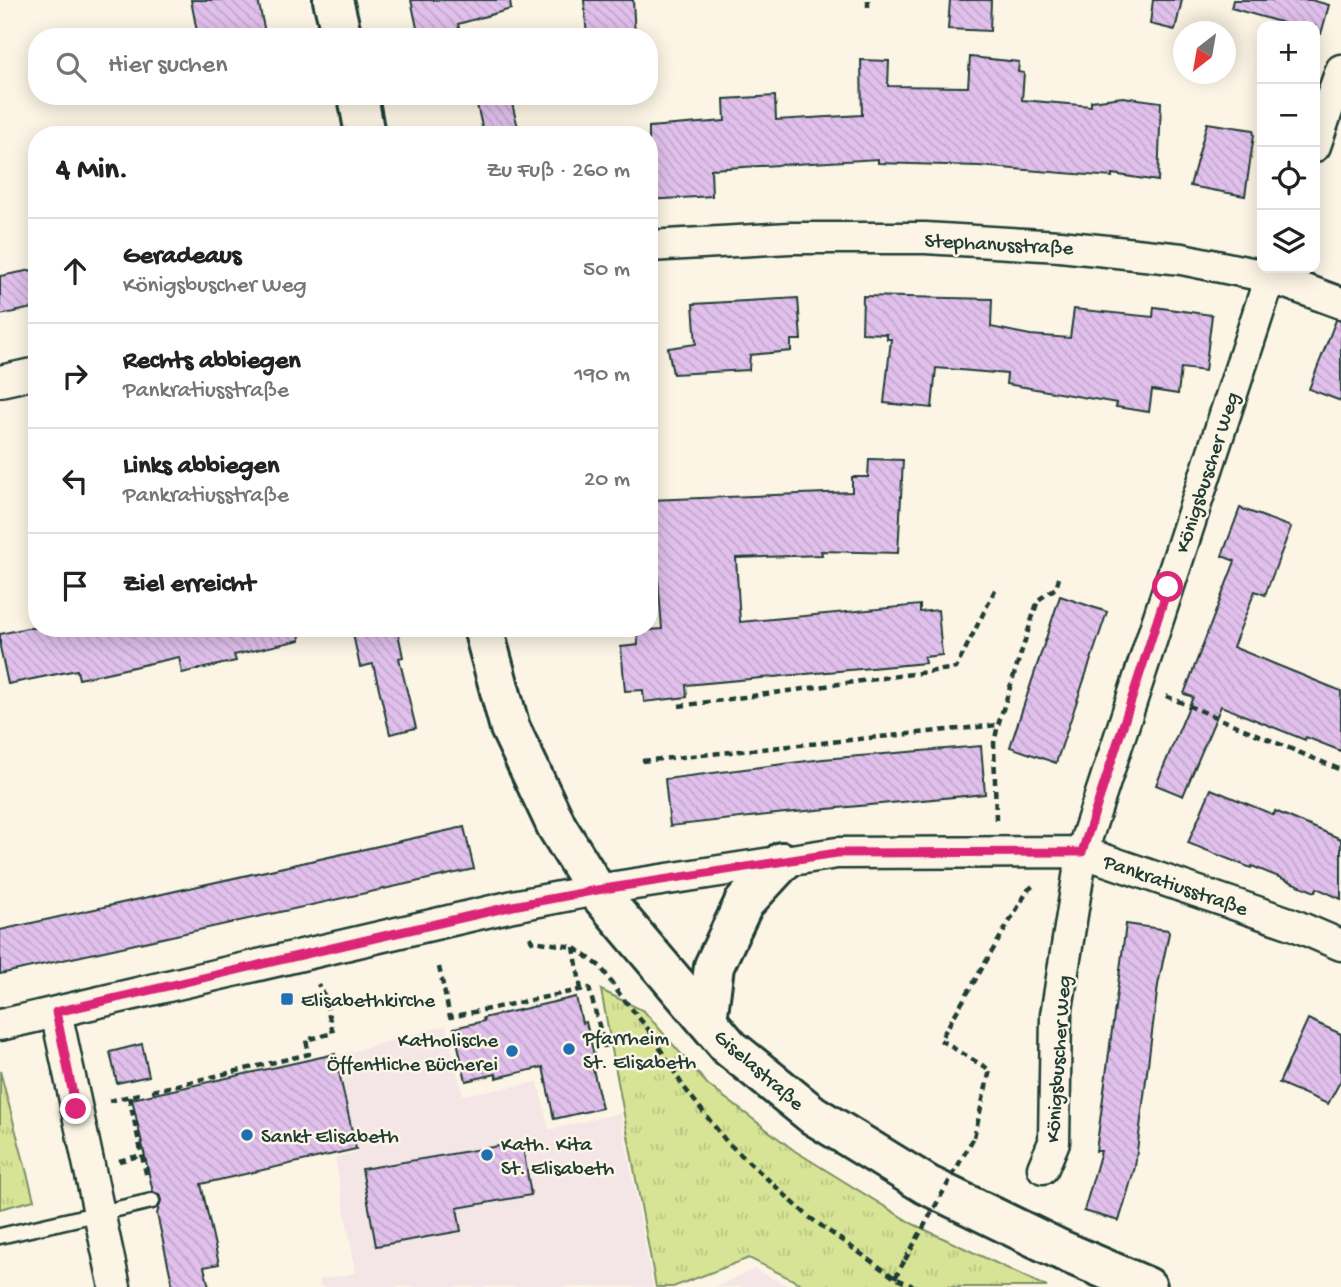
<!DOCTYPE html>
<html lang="de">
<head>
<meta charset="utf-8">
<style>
	:root { --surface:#fff; --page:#f2f2f2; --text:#222; --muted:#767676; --line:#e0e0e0 }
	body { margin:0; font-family:"Gochi Hand",sans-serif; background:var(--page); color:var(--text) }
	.controls { position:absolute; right:21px; top:21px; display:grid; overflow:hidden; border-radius:14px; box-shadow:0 4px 18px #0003 }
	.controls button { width:63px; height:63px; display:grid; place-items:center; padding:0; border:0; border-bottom:2px solid var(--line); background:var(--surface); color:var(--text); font:35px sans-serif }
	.compass { position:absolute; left:1173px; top:21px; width:63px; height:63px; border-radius:50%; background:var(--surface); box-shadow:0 4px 18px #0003; rotate:211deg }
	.stop { position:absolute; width:21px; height:21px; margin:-16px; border:5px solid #db2777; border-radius:50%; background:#fff }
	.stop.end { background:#db2777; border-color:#fff; box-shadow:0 2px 7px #0008 }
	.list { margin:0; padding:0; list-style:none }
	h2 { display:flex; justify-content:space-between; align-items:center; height:91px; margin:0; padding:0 28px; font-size:30px }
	h2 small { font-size:23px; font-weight:400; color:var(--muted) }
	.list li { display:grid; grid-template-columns:46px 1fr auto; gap:21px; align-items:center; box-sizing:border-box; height:105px; padding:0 28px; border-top:2px solid var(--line) }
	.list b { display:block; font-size:26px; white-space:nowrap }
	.list p { margin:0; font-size:23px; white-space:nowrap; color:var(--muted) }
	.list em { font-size:23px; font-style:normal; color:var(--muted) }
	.icon { flex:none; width:38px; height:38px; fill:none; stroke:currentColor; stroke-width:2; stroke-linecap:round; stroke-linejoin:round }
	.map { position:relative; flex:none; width:1341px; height:1287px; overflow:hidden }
	.search { position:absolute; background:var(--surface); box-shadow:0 4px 18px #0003; left:28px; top:28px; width:630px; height:77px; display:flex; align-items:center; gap:18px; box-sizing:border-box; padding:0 24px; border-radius:28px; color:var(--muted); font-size:26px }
	.panel { position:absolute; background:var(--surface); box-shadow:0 4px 18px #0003; left:28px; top:126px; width:630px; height:511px; border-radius:28px }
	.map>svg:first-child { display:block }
	.built { fill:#f4e5e7 }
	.grass { fill:url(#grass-tufts); stroke:#7b9065; stroke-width:2 }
	.building { fill:url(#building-back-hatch); stroke:#1f3d34; stroke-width:2 }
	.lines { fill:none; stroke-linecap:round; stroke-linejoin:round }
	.lane-casing { stroke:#1f3d34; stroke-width:19 }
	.street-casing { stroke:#1f3d34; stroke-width:35 }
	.secondary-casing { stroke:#1f3d34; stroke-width:44 }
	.path { stroke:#1f3d34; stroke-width:4.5; stroke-dasharray:7 5; stroke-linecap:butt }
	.lane { stroke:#fcf5e5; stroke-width:14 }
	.street { stroke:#fcf5e5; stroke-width:30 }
	.secondary { stroke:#fcf5e5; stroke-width:38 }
	.path-bridge { stroke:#1f3d34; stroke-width:4.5; stroke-dasharray:7 5; stroke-linecap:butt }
	.route { stroke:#db2777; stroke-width:9 }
	.poi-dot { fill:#1f6fb2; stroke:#fcf5e5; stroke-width:2.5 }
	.labels { text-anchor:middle; stroke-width:5; stroke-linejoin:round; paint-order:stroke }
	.street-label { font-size:21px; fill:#1f3d34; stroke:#fcf5e5 }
	.poi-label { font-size:21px; fill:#1f3d34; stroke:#fcf5e5; text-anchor:start }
</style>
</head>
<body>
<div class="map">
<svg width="1341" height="1287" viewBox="0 0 1341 1287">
	<defs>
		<pattern id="grass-tufts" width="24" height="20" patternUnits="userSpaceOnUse" patternTransform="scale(1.75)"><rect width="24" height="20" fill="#d7e496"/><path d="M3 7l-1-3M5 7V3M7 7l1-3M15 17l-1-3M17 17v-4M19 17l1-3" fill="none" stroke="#b8c482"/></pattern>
		<pattern id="building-back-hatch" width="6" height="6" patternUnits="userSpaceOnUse" patternTransform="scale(1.75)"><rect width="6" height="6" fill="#e1c0ec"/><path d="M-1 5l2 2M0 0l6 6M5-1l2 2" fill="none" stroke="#c1a6cb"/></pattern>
	</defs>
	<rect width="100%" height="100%" fill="#fcf5e5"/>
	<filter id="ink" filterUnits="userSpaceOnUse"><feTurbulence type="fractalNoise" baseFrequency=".0143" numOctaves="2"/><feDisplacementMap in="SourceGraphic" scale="14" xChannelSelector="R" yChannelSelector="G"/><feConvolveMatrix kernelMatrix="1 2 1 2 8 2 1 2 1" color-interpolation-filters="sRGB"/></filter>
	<g filter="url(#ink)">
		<path class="built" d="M446 1025 463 1095 538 1082 549 1130 620 1113 653 1287H320L319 1280 356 1273 335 1158 357 1152 337 1056Z
			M754 1269 791 1287H716Z"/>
		<path class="grass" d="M601 990 644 1011 708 1085 795 1151 913 1224 1047 1287H807L749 1258 673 1287H656Z
			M0 1071 34 1200 0 1209Z"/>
		<path class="building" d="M191 0H258L266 37H198Z
			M411 0H510L511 9 458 24 461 37H419Z
			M584 0H633L635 37H587Z
			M950 0H991L990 31 948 29Z
			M1153 0H1182L1175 30 1150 24Z
			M1233 0H1311L1329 5 1321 34 1315 32V26H1294L1231 8Z
			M970 57 1019 62 1018 72 1024 73 1022 100 1091 106V101L1123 97 1161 102 1158 181 1112 174V177L979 166 878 163V159L711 169 712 196 649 200V127L725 121 724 99 775 96 776 120 862 115 861 60 889 61 888 86 968 87Z
			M475 96H510L520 135H484Z
			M1207 123 1253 130 1254 135 1245 196 1190 186Z
			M37 269V307L0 315V276Z
			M863 296 992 299 991 327 1030 335 1070 338 1074 309 1153 317 1154 307 1212 315 1205 371 1181 368 1178 394 1152 390 1149 412 1116 407 1117 403 1006 384 1007 374 936 368 932 408 884 403 891 339H887V334L862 333Z
			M798 298 801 340H791V351L750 355 749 370 673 374 668 348 696 344 693 304Z
			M1336 320H1341V401L1309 389Z
			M869 459 903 460 898 553 821 551 822 555 736 558 740 622 920 605V612L938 610 942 655 924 657 925 663 686 685 687 697 644 702 643 690 625 691 621 647 638 645 637 631 662 629 657 565 649 566V500L852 492V477H868Z
			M1240 508 1291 527 1265 595 1255 591 1233 647 1341 691V751L1306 737 1305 740 1221 706 1183 796 1156 785 1193 697 1184 694 1235 561 1222 556Z
			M1060 596 1107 612 1056 763 1010 747Z
			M27 628H299L300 640 234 655 236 661 182 673 179 657 79 679 77 670 8 684 0 647V634Z
			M379 628H397L403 657 399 658 416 728 390 734 373 664 360 667 353 634Z
			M981 746 985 794 785 813 670 826 665 779 823 759Z
			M1211 789 1274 815 1275 811 1341 839V899L1317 888 1315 892 1252 866 1251 868 1188 843Z
			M464 827 474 869 0 974V930Z
			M1126 924 1168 930 1169 933 1158 985 1135 1167 1119 1221 1084 1211 1101 1151H1096Z
			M576 997 582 1023 586 1022 594 1055 590 1056 602 1108 554 1119 543 1067 496 1078V1074L466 1081 454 1028 484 1021 483 1018Z
			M1308 1019 1341 1034V1080L1328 1104 1279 1083Z
			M142 1044 149 1076 117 1083 110 1052Z
			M335 1054 356 1149 201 1184 219 1264 204 1267 209 1287H173L157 1214 161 1200 159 1194 153 1192 132 1099Z
			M522 1142 531 1195 457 1208 461 1231 376 1246 362 1169Z"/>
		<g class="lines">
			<defs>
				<path id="lane" d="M0 1236 152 1201"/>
				<path id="street" d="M1315 146 1341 70
					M649 246 790 238H925L1060 246 1182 259 1270 277 1341 303
					M0 381 37 373
					M56 1012 115 1287
					M0 1025 513 906 596 890 837 853 1082 852 1292 924 1341 945
					M1043 1168 1054 1142 1056 1015 1082 852 1273 268"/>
				<path id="secondary" d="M333 0 342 37
					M358 96 365 135
					M483 628 510 728 557 827 596 890 730 1048 813 1115 927 1185 1063 1251 1147 1287
					M707 1021 714 966 730 932 744 903 782 862"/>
			</defs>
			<use href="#lane" class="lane-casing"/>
			<use href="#street" class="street-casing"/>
			<use href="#secondary" class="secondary-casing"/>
			<path class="path" d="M868 7V0
				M1166 696 1341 770
				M679 706 956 668 997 586
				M642 761 998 725
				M996 820 994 743 998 725 1038 600 1056 588 1059 578
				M530 937 532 941 574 947 601 967 618 992 648 1029 683 1086 726 1141 809 1217 895 1278 915 1287
				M574 947 581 990
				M439 967 450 1017 589 988 605 1048
				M152 1091 309 1054 306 1040 333 1033 324 995 318 984
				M129 1097 147 1178
				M109 1101 139 1094
				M974 1137 990 1070 940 1040 1028 890 1033 886
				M119 1161 142 1155
				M895 1278 905 1260"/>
			<use href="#lane" class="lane"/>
			<use href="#street" class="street"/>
			<use href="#secondary" class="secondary"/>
			<path class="path-bridge" d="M905 1260 974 1137"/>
		</g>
	</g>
	<g class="lines" filter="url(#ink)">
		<path class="route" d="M76 1109 56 1012 513 906 597 890 837 853 1082 852 1168 587"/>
	</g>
	<g class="poi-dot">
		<rect x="280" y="992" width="14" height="14" rx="3.5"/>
		<circle cx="569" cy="1049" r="7"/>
		<circle cx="512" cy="1051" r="7"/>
		<circle cx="247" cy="1135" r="7"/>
		<circle cx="487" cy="1155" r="7"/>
	</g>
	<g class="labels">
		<g class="street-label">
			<text transform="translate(999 243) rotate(3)" y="7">Stephanusstraße</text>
			<text transform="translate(1206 472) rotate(-72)" y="7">Königsbuscher Weg</text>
			<text transform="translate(1176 884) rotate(19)" y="7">Pankratiusstraße</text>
			<text transform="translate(1057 1059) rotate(-86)" y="7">Königsbuscher Weg</text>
			<text transform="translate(760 1069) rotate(41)" y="7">Giselastraße</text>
		</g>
		<g class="poi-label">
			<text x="301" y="1006">Elisabethkirche</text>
			<text x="583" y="1044">Pfarrheim<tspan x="583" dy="24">St. Elisabeth</tspan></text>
			<text x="498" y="1046" text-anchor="end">Katholische<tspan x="498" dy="24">Öffentliche Bücherei</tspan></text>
			<text x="261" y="1142">Sankt Elisabeth</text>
			<text x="501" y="1150">Kath. Kita<tspan x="501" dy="24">St. Elisabeth</tspan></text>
		</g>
	</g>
</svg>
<div class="controls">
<button>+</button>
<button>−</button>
<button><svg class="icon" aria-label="locate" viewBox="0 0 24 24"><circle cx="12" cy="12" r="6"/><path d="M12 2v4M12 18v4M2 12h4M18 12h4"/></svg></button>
<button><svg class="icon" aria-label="layers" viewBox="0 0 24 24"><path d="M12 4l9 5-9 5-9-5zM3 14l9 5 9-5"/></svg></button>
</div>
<svg class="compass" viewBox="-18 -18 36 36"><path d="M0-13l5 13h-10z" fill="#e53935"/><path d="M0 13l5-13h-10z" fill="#767676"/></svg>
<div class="stop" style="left:1168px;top:587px"></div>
<div class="stop end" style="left:76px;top:1109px"></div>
<div class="search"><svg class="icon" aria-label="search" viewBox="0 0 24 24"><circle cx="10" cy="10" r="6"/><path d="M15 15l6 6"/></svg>Hier suchen</div>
<section class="panel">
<h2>4 Min.<small>Zu Fuß · 260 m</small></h2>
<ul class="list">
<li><svg class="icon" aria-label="ahead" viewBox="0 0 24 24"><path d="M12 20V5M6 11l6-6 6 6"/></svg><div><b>Geradeaus</b><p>Königsbuscher Weg</p></div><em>50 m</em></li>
<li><svg class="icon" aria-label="right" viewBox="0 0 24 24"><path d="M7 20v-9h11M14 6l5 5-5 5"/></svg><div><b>Rechts abbiegen</b><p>Pankratiusstraße</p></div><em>190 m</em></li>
<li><svg class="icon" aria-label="left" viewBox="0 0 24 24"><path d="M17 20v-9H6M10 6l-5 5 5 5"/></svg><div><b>Links abbiegen</b><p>Pankratiusstraße</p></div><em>20 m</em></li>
<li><svg class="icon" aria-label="arrive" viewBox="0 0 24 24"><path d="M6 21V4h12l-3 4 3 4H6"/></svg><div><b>Ziel erreicht</b></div></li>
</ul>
</section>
</div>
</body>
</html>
